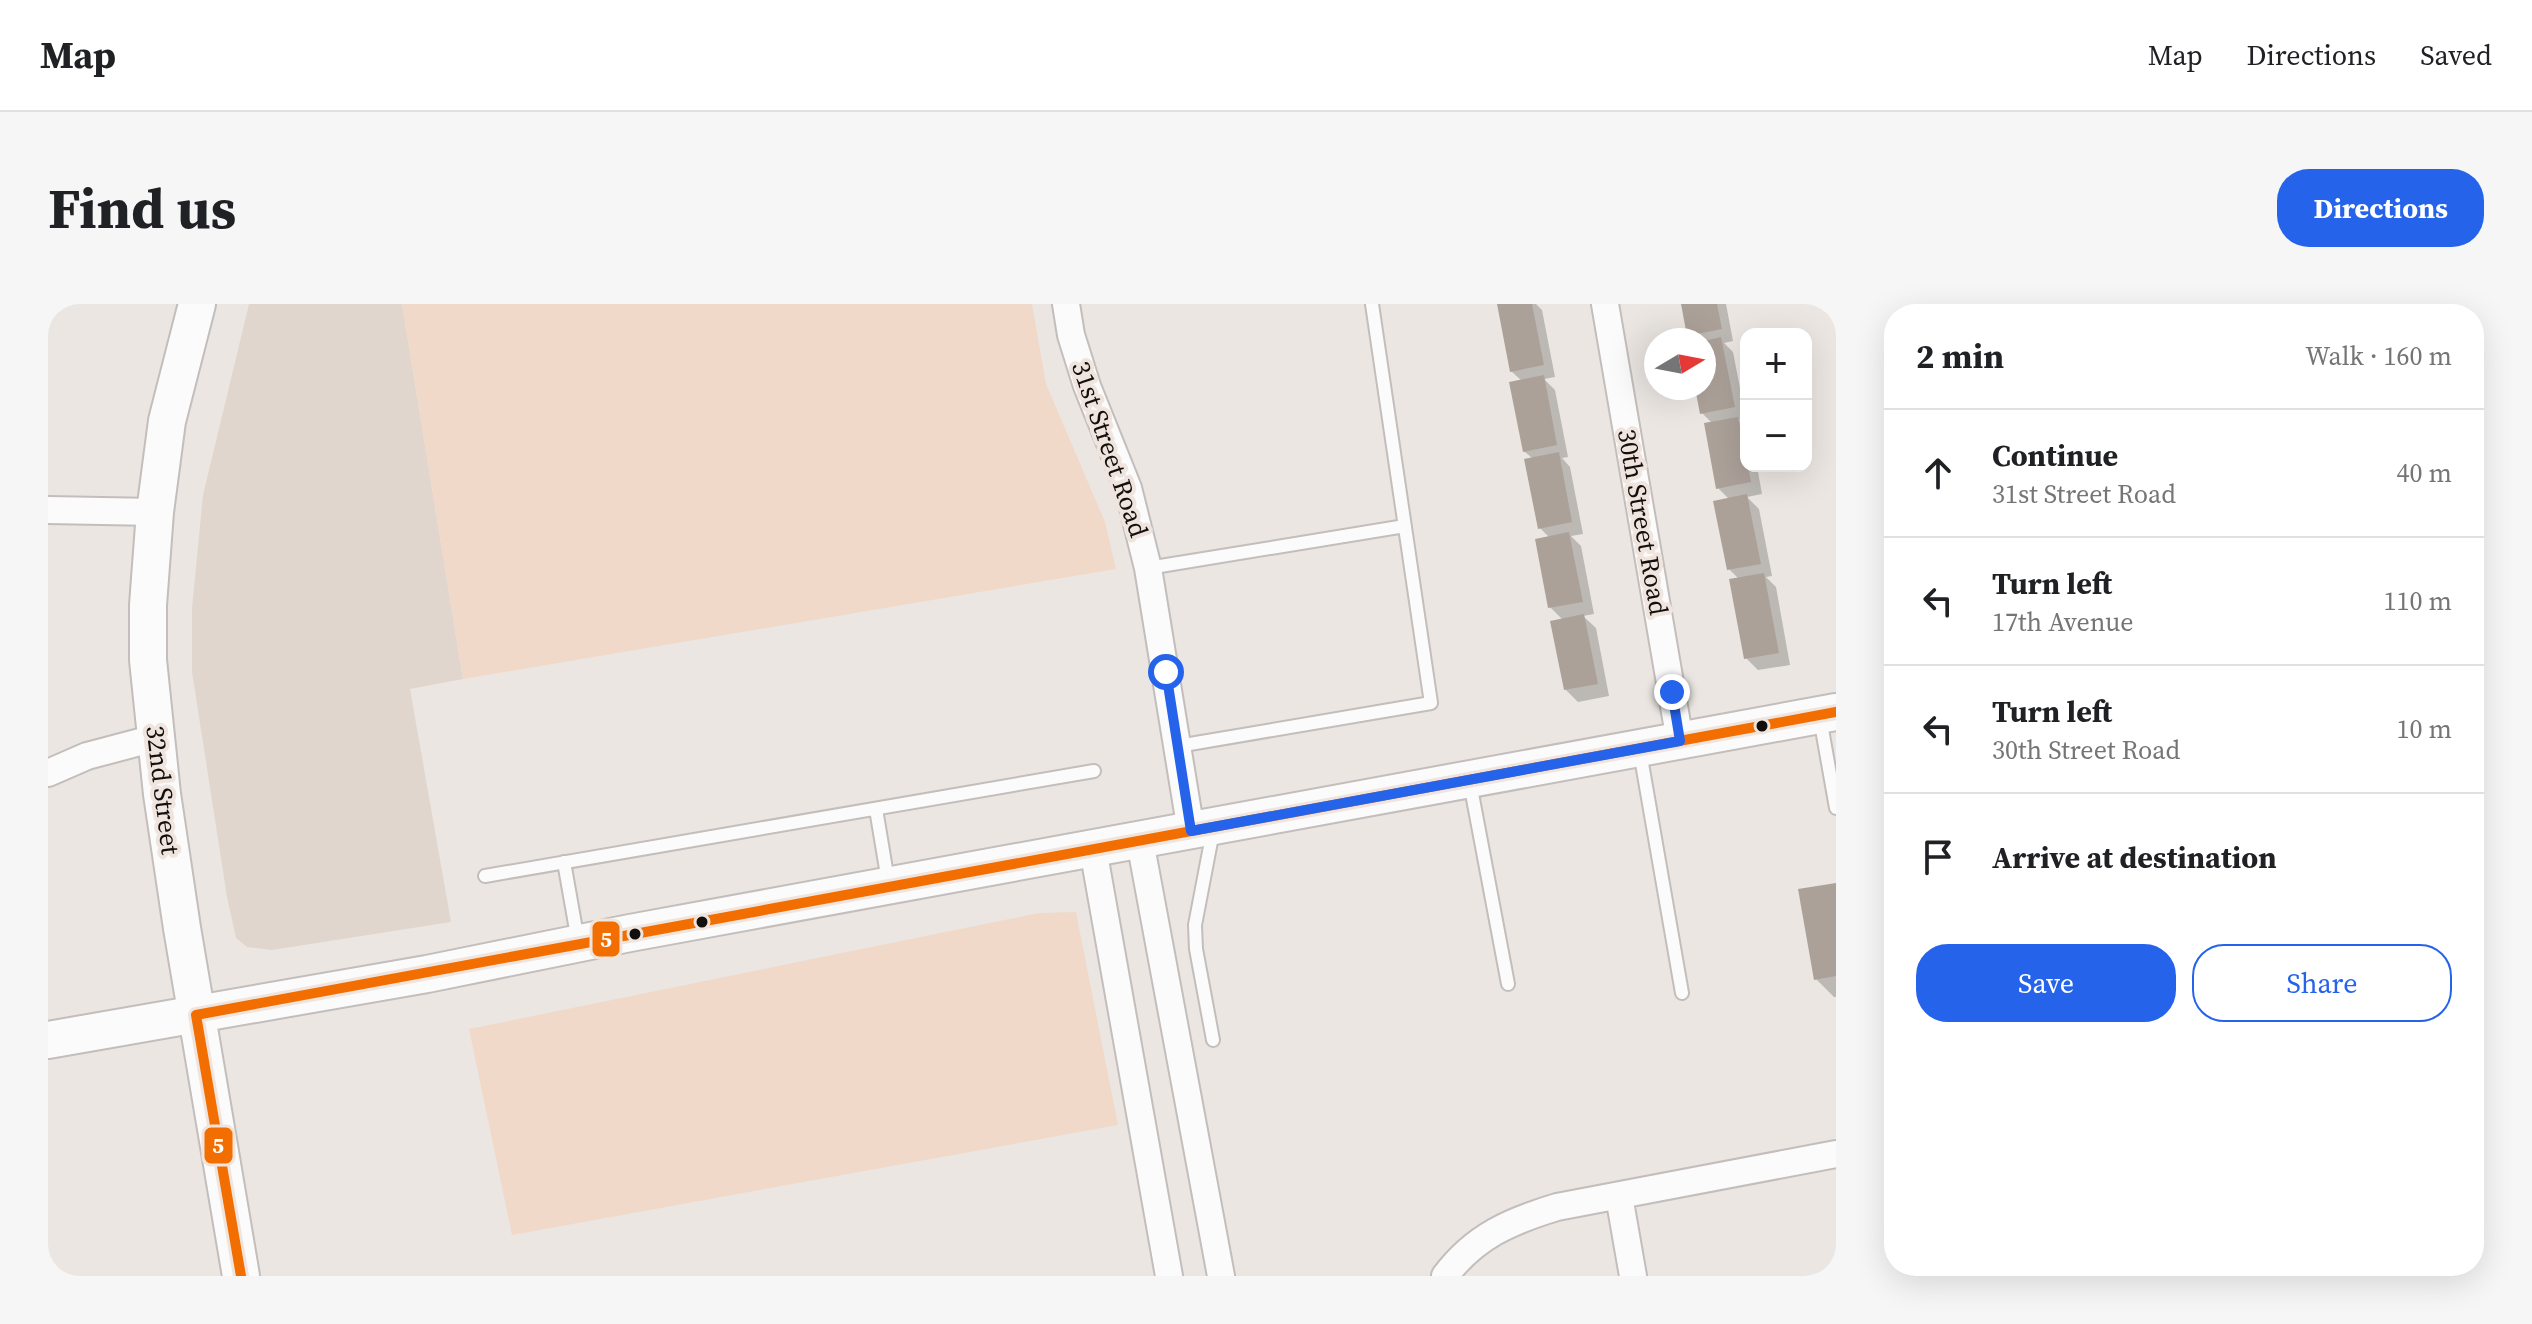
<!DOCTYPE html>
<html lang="en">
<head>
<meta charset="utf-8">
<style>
	:root { --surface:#fff; --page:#f6f6f6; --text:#202124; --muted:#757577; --line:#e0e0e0; --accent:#2563eb }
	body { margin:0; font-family:"Source Serif 4",serif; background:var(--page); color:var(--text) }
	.controls { position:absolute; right:24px; top:24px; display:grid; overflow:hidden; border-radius:16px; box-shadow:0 8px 32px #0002 }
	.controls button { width:72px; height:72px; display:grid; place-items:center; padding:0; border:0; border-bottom:2px solid var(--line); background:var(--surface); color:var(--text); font:40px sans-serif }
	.compass { position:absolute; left:1596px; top:24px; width:72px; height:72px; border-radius:50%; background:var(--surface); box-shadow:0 8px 32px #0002; rotate:80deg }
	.stop { position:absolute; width:24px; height:24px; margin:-18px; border:6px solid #2563eb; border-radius:50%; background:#fff }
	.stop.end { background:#2563eb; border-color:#fff; box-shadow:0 2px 8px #0008 }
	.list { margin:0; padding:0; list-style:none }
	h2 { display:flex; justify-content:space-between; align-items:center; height:104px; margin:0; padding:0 32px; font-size:34px }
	h2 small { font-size:26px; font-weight:400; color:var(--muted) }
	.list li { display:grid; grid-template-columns:52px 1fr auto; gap:24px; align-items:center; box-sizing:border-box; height:128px; padding:0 32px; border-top:2px solid var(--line) }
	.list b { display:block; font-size:30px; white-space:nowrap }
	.list p { margin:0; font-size:26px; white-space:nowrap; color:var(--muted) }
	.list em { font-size:26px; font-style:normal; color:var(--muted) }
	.actions { display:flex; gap:16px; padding:24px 32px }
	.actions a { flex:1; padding:18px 0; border:2px solid var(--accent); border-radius:32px; text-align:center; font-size:28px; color:var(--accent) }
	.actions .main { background:var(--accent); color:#fff }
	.icon { flex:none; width:44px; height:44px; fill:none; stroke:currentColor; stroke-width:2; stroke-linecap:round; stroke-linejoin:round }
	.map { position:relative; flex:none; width:1788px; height:972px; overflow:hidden; border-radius:32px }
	header { display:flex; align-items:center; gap:48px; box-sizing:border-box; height:112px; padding:0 40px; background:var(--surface); border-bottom:2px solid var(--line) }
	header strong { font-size:38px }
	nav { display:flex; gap:44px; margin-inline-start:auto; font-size:28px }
	.intro { display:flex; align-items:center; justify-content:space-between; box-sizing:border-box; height:192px; padding:0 48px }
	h1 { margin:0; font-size:56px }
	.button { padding:20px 36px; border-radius:32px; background:var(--accent); color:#fff; font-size:28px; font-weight:700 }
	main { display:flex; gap:48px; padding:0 48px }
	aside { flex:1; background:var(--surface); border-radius:32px; box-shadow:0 8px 32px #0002 }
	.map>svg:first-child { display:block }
	.built { fill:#e0d6ce }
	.green { fill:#f1d9c9 }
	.shadow { fill:#0003 }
	.building { fill:#aca199 }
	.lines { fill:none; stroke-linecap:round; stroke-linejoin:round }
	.lane-casing { stroke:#c3bebc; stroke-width:16 }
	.street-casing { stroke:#c3bebc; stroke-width:30 }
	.secondary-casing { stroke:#c3bebc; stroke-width:40 }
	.lane { stroke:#fcfbfb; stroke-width:12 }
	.street { stroke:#fcfbfb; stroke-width:26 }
	.secondary { stroke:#fcfbfb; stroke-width:36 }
	.bus-1-casing { stroke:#efe5de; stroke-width:16 }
	.bus-1 { stroke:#f36e01; stroke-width:10 }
	.route { stroke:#2563eb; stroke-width:10 }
	.bus-dot { fill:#120f0d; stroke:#efe5de; stroke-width:3 }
	.labels { text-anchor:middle; stroke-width:8; stroke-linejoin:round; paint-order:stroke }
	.street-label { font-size:26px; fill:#120f0d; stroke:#efe5de }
	.line-badge { stroke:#efe5de; stroke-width:3 }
	.badge-label { font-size:22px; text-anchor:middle; font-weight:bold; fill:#fff }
</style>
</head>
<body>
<header>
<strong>Map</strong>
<nav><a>Map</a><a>Directions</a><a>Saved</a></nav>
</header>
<div class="intro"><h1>Find us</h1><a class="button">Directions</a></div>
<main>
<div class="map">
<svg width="1788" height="972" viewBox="0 0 1788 972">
	<rect width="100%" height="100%" fill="#ebe6e2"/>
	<path class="built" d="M201 0H354L415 375 362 385 403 618 224 646 199 643 188 634 179 593 144 368V304L155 191Z"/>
	<path class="green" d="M354 0H984L998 80 1057 218 1068 265 415 375Z
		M1028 608 1070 821 464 931 421 725 991 609Z"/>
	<path class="shadow" d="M1451 0H1488L1494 6 1507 73 1496 75 1507 86 1520 153 1514 154 1522 163 1535 230 1523 232 1533 242 1546 310 1535 312 1548 324 1561 392 1530 398 1518 386 1515 316 1502 303V234L1492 224 1485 155 1476 147 1474 77 1463 67Z
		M1635 0H1678L1685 37 1676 39 1685 48 1698 115 1691 116 1698 123V162H1709L1714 190 1699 193 1711 205 1724 272 1718 273 1728 283 1742 361 1710 366 1698 354 1691 275 1681 265 1682 196 1670 184 1665 120 1654 109 1649 84H1656V36H1646L1641 31Z
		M1788 581V693H1786L1768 675Z"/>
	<path class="building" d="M1449 0H1484L1496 61 1462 68Z
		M1633 0H1669L1674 25 1639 32Z
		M1673 33 1687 103 1652 110 1647 84H1656V37Z
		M1496 71 1509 141 1475 148 1461 78Z
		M1690 113 1703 178 1668 185 1656 119Z
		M1511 148 1524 218 1490 225 1476 155Z
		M1699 190 1713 260 1679 266 1665 197Z
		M1521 228 1535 298 1500 304 1487 235Z
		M1716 269 1731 349 1696 355 1681 275Z
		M1536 310 1550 380 1516 386 1502 317Z
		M1788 579V672L1766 676 1750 585Z"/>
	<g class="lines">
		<defs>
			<path id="lane" d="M1100 264 1357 222
				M1772 414 1788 504
				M1130 442 1383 399 1324 0
				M1592 448 1634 689
				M1422 479 1460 680
				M828 505 840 577
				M1165 527 1147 621 1148 645 1165 736
				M516 558 530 637
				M437 572 1046 467"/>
			<path id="street" d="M1018 0 1023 31 1039 82 1080 184 1100 264 1143 527
				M1557 0 1632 437
				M0 206 107 208
				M0 469 39 452 107 434
				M1092 537 1173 972
				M1045 545 1121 972
				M1571 892 1585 972
				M1397 972C1427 932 1463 917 1509 903L1788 850"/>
			<path id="secondary" d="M149 0 119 117 107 208 100 301V356L114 490 134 624 193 972
				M0 736 379 670 582 629 1788 408"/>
		</defs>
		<use href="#lane" class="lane-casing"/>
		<use href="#street" class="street-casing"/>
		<use href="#secondary" class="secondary-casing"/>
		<use href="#lane" class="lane"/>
		<use href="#street" class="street"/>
		<use href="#secondary" class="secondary"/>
		<defs>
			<path id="bus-1" d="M148 711 1788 408
				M148 711 193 972"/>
		</defs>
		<use href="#bus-1" class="bus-1-casing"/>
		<use href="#bus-1" class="bus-1"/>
	</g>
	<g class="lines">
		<path class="route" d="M1118 368 1143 527 1632 437 1624 388"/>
	</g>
	<g class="bus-dot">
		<circle cx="1714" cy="422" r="7"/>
		<circle cx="654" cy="618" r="7"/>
		<circle cx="587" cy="630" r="7"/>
	</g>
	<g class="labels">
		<g class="street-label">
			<text transform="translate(1062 145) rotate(71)" y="9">31st Street Road</text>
			<text transform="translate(1595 218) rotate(80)" y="9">30th Street Road</text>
			<text transform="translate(115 486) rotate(83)" y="9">32nd Street</text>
		</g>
	</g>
	<g class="line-badge">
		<rect x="543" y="616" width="30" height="38" rx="8" fill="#f36e01"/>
		<rect x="155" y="822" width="31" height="39" rx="8" fill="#f36e01"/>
	</g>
	<g class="badge-label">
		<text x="558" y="643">5</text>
		<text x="170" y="849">5</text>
	</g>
</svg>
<div class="controls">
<button>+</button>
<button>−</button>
</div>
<svg class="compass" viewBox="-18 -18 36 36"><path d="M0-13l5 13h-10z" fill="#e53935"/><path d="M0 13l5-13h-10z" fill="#757577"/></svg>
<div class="stop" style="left:1118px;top:368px"></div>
<div class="stop end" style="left:1624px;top:388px"></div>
</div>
<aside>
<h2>2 min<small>Walk · 160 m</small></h2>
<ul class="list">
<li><svg class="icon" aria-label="ahead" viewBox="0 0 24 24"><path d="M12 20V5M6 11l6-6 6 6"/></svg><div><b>Continue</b><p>31st Street Road</p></div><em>40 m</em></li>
<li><svg class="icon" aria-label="left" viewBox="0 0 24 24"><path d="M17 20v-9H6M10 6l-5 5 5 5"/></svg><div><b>Turn left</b><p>17th Avenue</p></div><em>110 m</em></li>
<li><svg class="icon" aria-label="left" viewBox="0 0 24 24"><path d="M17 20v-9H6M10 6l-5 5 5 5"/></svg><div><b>Turn left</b><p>30th Street Road</p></div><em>10 m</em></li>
<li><svg class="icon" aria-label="arrive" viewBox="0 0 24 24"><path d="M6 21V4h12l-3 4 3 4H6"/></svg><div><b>Arrive at destination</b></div></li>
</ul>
<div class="actions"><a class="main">Save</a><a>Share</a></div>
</aside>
</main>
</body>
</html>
